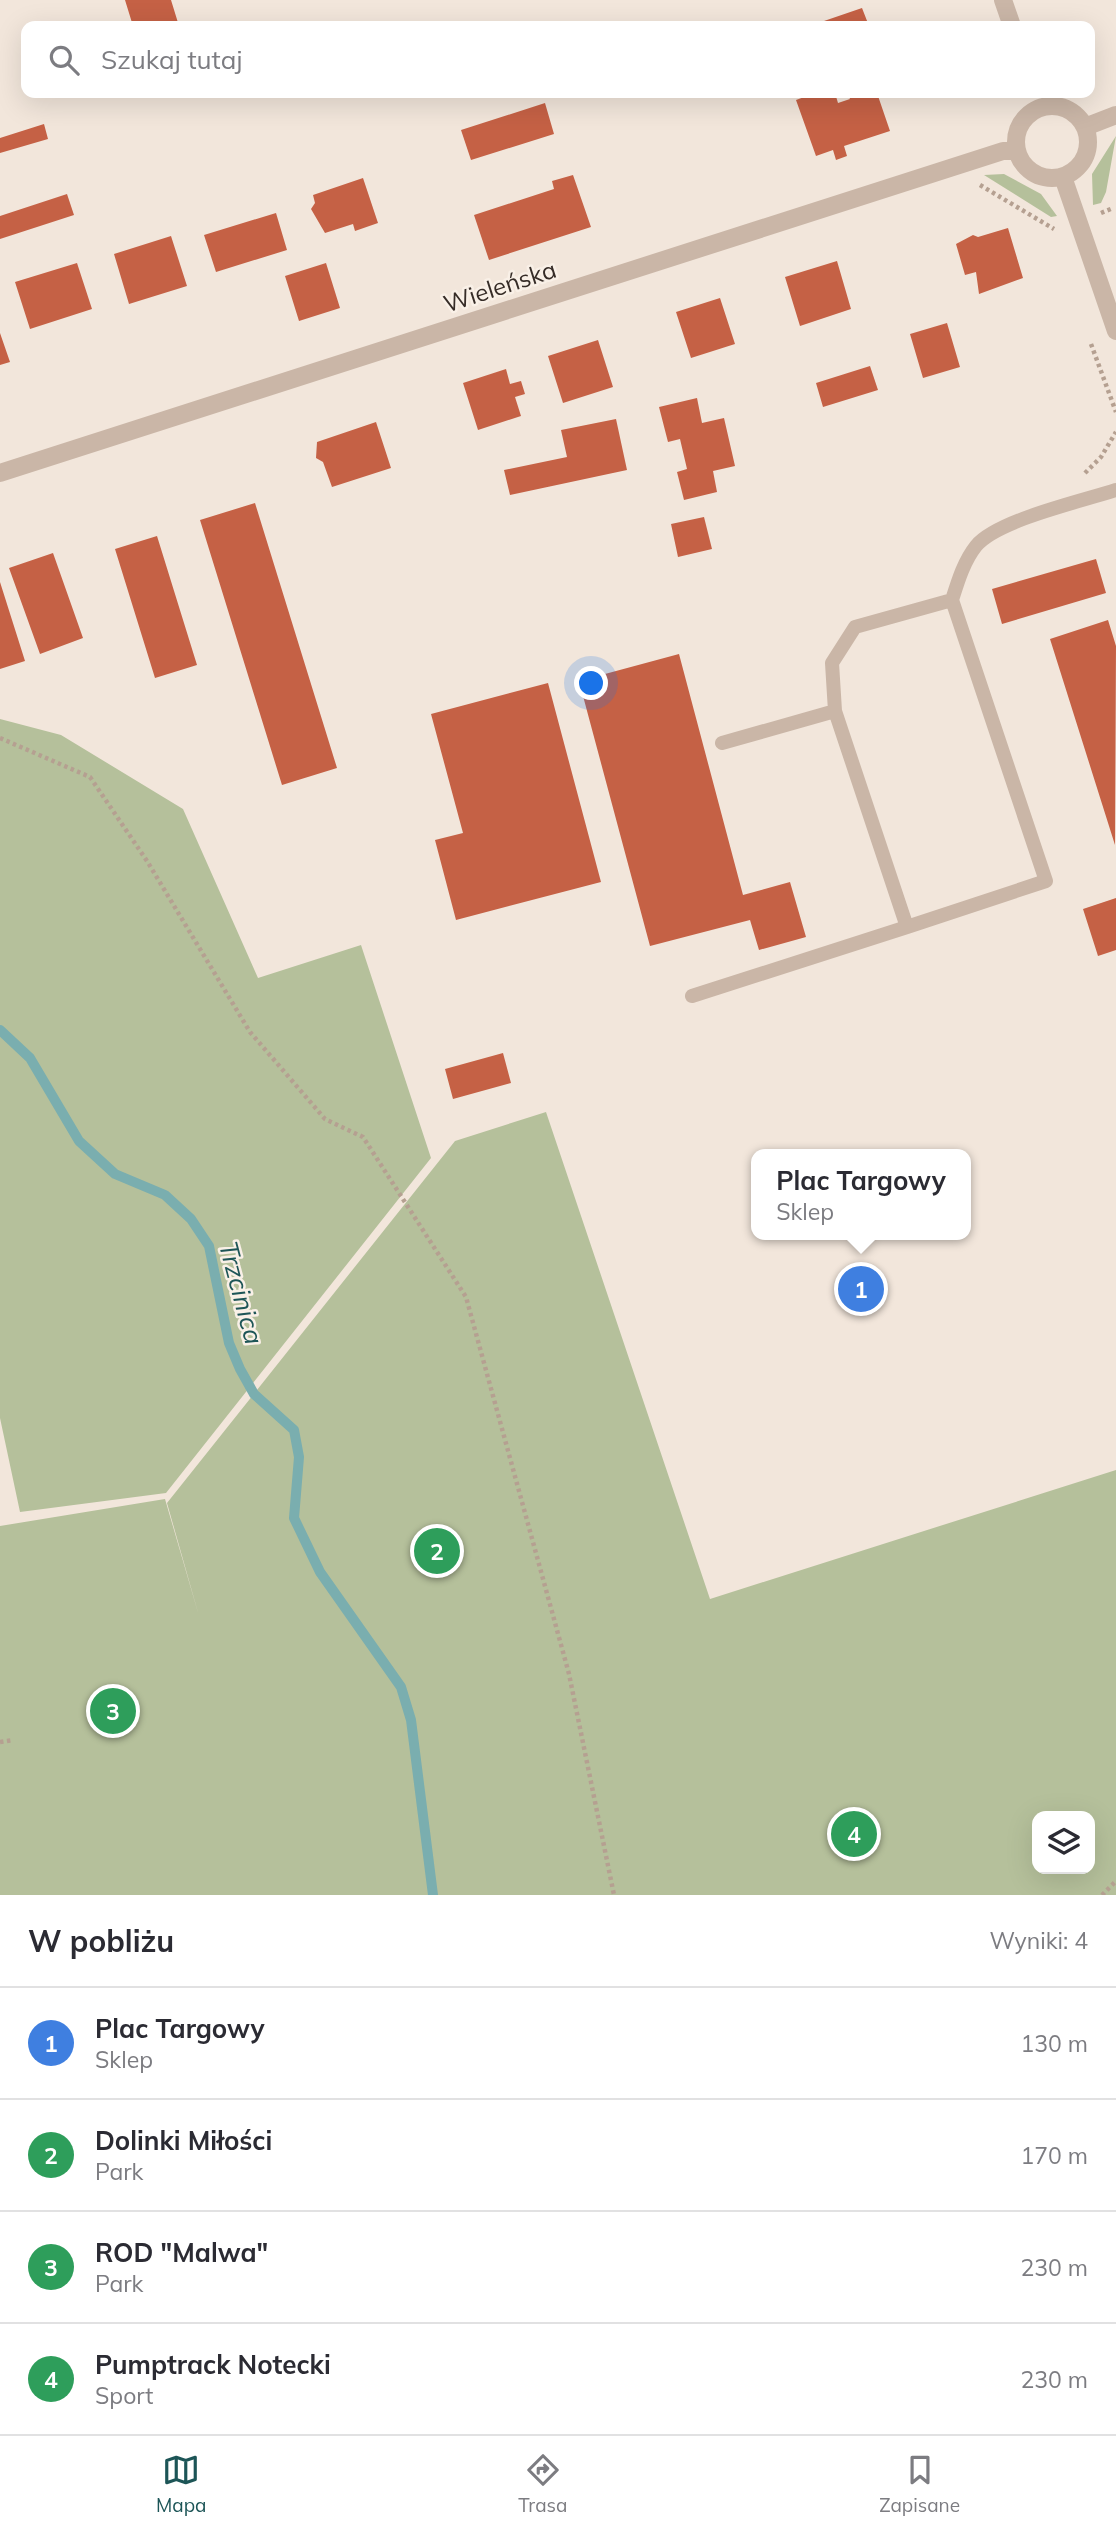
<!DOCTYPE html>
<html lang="pl">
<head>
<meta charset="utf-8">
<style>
	:root { --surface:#fff; --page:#f2f2f3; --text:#2b2b33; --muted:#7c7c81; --line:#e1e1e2; --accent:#1d5557 }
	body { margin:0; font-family:Mulish,sans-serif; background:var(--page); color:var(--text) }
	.controls { position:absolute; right:21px; bottom:21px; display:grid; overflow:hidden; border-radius:14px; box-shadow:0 7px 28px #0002 }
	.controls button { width:63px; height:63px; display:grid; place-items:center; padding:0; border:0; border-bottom:2px solid var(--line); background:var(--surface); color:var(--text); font:35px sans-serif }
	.you { position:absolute; left:592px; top:684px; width:24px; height:24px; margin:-18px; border:5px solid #fff; border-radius:50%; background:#1a73e8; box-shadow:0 0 0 10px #1a73e833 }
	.badge { display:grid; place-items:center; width:46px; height:46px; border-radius:50%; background:var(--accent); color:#fff; font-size:23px; font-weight:700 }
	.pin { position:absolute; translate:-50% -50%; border:4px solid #fff; box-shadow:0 2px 7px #0006 }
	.popup { position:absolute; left:751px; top:1149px; width:220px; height:91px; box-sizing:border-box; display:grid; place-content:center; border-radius:14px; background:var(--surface); filter:drop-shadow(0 2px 5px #0005); font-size:23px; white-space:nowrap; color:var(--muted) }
	.popup b { font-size:26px; color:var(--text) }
	.popup::after { content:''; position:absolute; left:50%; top:100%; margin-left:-14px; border:14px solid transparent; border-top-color:var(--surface) }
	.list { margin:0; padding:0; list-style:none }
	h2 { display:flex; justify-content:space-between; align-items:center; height:91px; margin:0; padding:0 28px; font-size:30px }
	h2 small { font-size:23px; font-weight:400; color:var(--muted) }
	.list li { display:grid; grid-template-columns:46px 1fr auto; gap:21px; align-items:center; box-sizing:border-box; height:112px; padding:0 28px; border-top:2px solid var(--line) }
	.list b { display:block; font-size:26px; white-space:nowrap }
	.list p { margin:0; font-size:23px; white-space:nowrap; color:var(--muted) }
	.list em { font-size:23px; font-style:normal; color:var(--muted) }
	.icon { flex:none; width:38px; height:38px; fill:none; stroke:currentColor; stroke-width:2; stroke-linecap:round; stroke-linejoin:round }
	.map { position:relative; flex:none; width:1116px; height:1895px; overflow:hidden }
	.search { position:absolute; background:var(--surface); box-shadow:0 7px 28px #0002; left:21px; right:21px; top:21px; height:77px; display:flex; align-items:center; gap:18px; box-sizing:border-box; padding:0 24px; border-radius:14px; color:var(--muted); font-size:26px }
	.sheet { height:539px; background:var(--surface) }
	nav { display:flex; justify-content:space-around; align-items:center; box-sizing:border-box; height:98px; border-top:2px solid var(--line); background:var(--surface); font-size:19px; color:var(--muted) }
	nav a { display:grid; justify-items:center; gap:4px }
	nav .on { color:var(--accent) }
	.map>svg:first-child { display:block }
	.green { fill:#b5c09b; fill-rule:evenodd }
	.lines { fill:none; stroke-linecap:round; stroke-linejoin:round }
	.stream { stroke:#7aaeaf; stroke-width:10 }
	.building { fill:#c56145 }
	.path { stroke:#b5a091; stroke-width:4.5; stroke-dasharray:3.5 3.5; stroke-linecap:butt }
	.service { stroke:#cab6a7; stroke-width:14 }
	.minor { stroke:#cab6a7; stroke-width:18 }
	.labels { text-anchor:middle; stroke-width:5; stroke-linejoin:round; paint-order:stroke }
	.street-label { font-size:24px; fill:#362c27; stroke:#f9f0e7 }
	.water-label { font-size:26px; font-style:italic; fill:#1d5557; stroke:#f9f0e7 }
</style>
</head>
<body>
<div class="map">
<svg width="1116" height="1895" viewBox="0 0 1116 1895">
	<rect width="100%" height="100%" fill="#f2e6db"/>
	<path class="green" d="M1116 136 1106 192 1101 203 1093 205 1092 174Z
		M1004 174 1041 194 1057 216 1051 217 984 175Z
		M0 719 61 735 183 809 258 978 361 945 431 1158 166 1493 20 1512 0 1418Z
		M546 1112 710 1599 1116 1470V1895H0V1526L165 1499 199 1616 167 1503 455 1141ZM1037 1816H1090V1869H1037Z"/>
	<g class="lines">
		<path class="stream" d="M0 1030 30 1058 79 1141 115 1174 165 1195 191 1219 209 1246 229 1343 240 1369 254 1394 294 1430 299 1457 294 1518 320 1572 401 1687 411 1720 433 1895"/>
	</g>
	<path class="building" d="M125 0H171L179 26H133Z
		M862 8 869 26H826L824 21Z
		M806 93H835L838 103 850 99 847 93H877L890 131 844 146 847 156 836 160 833 150 816 156 796 100 807 96Z
		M545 103 554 134 471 160 461 130Z
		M44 124 48 139 0 153V138Z
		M573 175 591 227 489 260 474 215 554 189 552 181Z
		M363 178 378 223 355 231 353 224 325 233 311 209 315 203 313 195Z
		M67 194 74 215 0 239V216Z
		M276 213 287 250 216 272 204 235Z
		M1008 228 1023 278 979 294 976 272 965 275 956 244 973 235 978 237Z
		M171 236 187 286 129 304 114 254Z
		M837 261 851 309 800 326 785 277Z
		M77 263 92 309 30 329 15 282Z
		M326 263 340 308 299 321 285 276Z
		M720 298 735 344 691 358 676 312Z
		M947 323 960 367 923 378 910 334Z
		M0 333 10 362 0 365Z
		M598 340 613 387 563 403 548 356Z
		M870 366 878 390 823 407 816 383Z
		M506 369 510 384 521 381 525 394 515 397 521 416 478 430 463 383Z
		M697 398 702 423 724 418 735 466 713 471 717 492 684 500 677 472 687 469 680 439 668 442 659 407Z
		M616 419 627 470 510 495 504 470 567 457 561 430Z
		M376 422 391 468 332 487 323 462 316 458 317 442Z
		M255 503 337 768 282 785 200 520Z
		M704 517 712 549 678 557 671 524Z
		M157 536 197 665 155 678 115 549Z
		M53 553 83 638 40 654 9 568Z
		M1096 559 1106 593 1002 624 992 589Z
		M0 582 25 661 0 669Z
		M1108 620 1116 646 1115 845 1050 639Z
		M679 654 743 895 790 882 806 937 759 950 750 920 650 946 579 681Z
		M548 683 601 882 456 920 435 840 463 833 431 714Z
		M1116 898V950L1098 956 1083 909Z
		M503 1053 511 1083 453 1099 445 1069Z"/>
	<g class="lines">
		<path class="path" d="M980 185 1054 229
			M1101 213 1113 208
			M1091 344 1116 412
			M1085 473 1101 457 1116 432
			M0 738 90 777 147 861 250 1032 325 1119 363 1137 466 1297 569 1674 614 1895
			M0 1742 13 1740
			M1102 1895 1116 1881"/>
		<path class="service" d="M952 600 855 627 832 663 835 711 907 927 1046 881 952 600C958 581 964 561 976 546 997 520 1083 501 1116 490
			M722 743 835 711
			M692 996 907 927"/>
		<path class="minor" d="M1003 0 1012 26
			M1016 142a36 36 0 1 1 72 0a36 36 0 1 1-72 0Z
			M1085 127 1116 115
			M1063 177 1116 331
			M0 473 1003 151H1017"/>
	</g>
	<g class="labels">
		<g class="street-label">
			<text transform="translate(500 287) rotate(-18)" y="8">Wieleńska</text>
		</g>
		<g class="water-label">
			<text transform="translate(241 1293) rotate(75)" y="9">Trzcinica</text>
		</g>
	</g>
</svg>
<div class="controls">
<button><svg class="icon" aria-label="layers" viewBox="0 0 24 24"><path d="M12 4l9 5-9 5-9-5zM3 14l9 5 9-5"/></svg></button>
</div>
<div class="you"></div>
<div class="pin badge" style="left:861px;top:1289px;background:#3f7fe0">1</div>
<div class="popup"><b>Plac Targowy</b>Sklep</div>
<div class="pin badge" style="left:437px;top:1551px;background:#2e9e5b">2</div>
<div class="pin badge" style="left:113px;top:1711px;background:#2e9e5b">3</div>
<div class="pin badge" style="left:854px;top:1834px;background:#2e9e5b">4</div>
<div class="search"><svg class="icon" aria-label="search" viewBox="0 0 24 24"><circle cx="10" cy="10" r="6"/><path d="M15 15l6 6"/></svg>Szukaj tutaj</div>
</div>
<section class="sheet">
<h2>W pobliżu<small>Wyniki: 4</small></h2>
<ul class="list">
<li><span class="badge" style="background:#3f7fe0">1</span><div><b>Plac Targowy</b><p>Sklep</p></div><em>130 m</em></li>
<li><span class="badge" style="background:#2e9e5b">2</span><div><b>Dolinki Miłości</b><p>Park</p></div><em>170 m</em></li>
<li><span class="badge" style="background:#2e9e5b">3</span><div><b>ROD &quot;Malwa&quot;</b><p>Park</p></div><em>230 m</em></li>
<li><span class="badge" style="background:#2e9e5b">4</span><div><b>Pumptrack Notecki</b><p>Sport</p></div><em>230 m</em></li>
</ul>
</section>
<nav>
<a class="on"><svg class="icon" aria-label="map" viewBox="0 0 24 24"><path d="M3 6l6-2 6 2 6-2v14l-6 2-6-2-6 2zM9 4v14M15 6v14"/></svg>Mapa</a>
<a><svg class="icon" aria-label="directions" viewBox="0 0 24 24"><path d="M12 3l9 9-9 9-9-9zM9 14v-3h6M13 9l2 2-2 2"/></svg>Trasa</a>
<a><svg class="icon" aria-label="saved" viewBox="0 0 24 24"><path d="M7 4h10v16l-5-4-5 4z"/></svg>Zapisane</a>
</nav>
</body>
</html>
